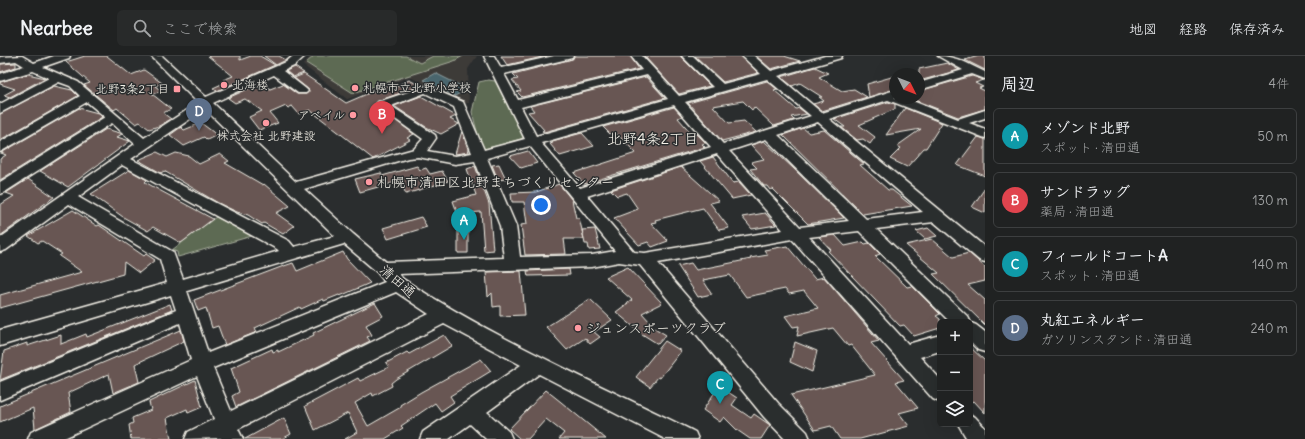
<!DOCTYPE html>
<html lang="ja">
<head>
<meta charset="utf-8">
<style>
	:root { --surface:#202222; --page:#282a2a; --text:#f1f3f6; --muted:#a2a4a5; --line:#3d3f40; --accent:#0b8043 }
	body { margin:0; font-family:Delius,"Klee One",sans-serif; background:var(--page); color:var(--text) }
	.controls { position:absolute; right:12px; bottom:12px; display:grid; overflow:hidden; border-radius:6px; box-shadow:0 4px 16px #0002 }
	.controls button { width:36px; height:36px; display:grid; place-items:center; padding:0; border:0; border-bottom:1px solid var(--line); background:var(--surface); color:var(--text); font:20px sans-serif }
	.compass { position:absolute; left:889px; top:12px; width:36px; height:36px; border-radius:50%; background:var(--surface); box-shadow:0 4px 16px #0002; rotate:132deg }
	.you { position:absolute; left:541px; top:149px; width:14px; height:14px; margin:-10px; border:3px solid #fff; border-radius:50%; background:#1a73e8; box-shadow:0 0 0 6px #1a73e833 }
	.badge { display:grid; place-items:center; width:26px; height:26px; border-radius:50%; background:var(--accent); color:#fff; font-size:13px; font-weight:700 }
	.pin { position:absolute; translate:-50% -33px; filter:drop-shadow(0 1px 2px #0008) }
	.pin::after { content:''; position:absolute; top:21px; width:14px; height:12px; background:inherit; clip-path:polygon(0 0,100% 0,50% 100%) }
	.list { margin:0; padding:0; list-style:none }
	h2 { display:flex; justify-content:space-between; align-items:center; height:52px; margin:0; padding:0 16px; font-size:17px }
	h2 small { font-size:13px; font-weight:400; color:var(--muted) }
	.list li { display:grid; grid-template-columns:26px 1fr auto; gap:12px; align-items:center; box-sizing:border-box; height:56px; margin:0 8px 8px; padding:0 8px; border:1px solid var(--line); border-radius:6px }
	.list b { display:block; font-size:15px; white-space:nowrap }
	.list p { margin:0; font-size:13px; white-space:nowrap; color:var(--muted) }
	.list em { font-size:13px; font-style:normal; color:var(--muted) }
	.icon { flex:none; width:22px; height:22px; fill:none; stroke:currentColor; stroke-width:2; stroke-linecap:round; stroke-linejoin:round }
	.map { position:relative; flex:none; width:985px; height:383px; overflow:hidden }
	header { display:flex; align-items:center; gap:24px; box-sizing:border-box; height:56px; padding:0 20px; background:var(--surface); border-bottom:1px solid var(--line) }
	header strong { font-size:19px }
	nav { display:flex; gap:22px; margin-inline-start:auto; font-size:14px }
	.search { width:280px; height:36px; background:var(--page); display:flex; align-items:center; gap:10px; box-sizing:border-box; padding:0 14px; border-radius:6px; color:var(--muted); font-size:15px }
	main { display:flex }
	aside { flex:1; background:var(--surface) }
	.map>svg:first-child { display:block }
	.built { fill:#3d3a39 }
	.green { fill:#5d6a52; stroke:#a8ae9d }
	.water { fill:#48656d; stroke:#8d9d9e }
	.building { fill:#685753; stroke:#f4f1e8 }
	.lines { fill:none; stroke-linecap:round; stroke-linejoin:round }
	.minor-casing { stroke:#f4f1e8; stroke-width:3 }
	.minor { fill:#2a2d2e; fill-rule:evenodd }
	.poi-dot { fill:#ff9aa2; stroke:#2a2d2e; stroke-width:1.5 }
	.labels { text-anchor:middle; stroke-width:3; stroke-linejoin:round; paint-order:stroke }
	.far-poi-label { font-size:12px; fill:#f4f1e8; stroke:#2a2d2e; text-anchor:start }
	.poi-label { font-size:14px; fill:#f4f1e8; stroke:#2a2d2e; text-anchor:start }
	.street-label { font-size:14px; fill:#f4f1e8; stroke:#2a2d2e }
	.neighbourhood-label { font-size:15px; fill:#f4f1e8; stroke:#2a2d2e }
</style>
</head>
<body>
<header>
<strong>Nearbee</strong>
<div class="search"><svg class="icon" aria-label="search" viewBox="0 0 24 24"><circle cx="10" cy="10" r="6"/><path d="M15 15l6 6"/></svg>ここで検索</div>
<nav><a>地図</a><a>経路</a><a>保存済み</a></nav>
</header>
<main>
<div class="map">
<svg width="985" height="383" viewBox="0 0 985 383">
	<rect width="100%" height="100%" fill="#2a2d2e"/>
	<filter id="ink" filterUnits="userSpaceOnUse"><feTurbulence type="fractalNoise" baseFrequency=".025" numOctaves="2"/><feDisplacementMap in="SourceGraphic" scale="8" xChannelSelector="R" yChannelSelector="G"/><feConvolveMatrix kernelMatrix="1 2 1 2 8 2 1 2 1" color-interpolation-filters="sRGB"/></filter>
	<g filter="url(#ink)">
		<path class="built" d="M311 0H477L468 13 469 47H463L410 21 347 43 303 9Z"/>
		<path class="green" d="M314 0H406L420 7 433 0H463L454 5 353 37 306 7Z
			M488 24 495 25 524 81 521 83 485 93 481 91 472 56 479 26Z
			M216 161 252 180 178 201 177 196 172 194Z"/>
		<path class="water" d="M435 17 467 33 455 40 423 24Z"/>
		<path class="building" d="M85 0H107L131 19 144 14 162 27 155 30 162 35 152 38 171 53 163 57 171 63 159 70 149 73 140 66 136 68 117 52 114 54 84 29 90 27 66 6Z
			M208 0H240V4L251 0H260L275 9 217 35 213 32 226 26 223 24 233 20Z
			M264 0H279L286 4 276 9Z
			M501 0H547L507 9Z
			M574 0H630L639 13 522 41 517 36 521 35 512 24 518 23 513 18 572 3Z
			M644 0H680L710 30 679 38Z
			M695 0H741L758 17 723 26Z
			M756 0H784L800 5 771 13Z
			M979 0H985V14L965 4Z
			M16 7V11L0 16V8Z
			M947 7 959 14 919 25V13Z
			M295 11 304 17 293 21 286 15Z
			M815 11 828 17 819 21 842 35 854 33 867 41 822 55 813 48 824 45 819 41H822L800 27 792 30 781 21Z
			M28 18 45 22 10 41 4 39 15 33 0 28V26Z
			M304 18 346 47 392 27 397 30 409 24 421 30 378 45 375 49 414 78 407 82 410 84 373 103 310 54 299 58 292 50 288 52 286 50 270 57 278 67 259 74 249 61 262 55 245 43 235 47 228 42 261 27 270 33 283 28 297 38H306L309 34 294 22Z
			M895 20V33L869 41 867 28Z
			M972 20 984 24 975 27 983 31 979 32 985 35V53L958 61 912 43 919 42V35Z
			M646 21 665 42 544 76 542 75 544 74 528 56 534 55 530 50Z
			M767 25 777 33 774 34 796 53 799 52 807 58 791 61 794 64 774 70 754 51 752 54 743 45 713 50 729 67 744 65 756 76 722 85 688 47Z
			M54 30 72 34 78 40 0 84V58Z
			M421 40 456 60 450 63 459 68 441 78 426 71 394 50Z
			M888 46 895 48V53L859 69 875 81 870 88 863 83 857 84 841 71H845L834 63Z
			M674 51 682 60 678 62 692 78H697L706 87 702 88 705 91 584 128 574 117 636 97 616 77 610 78 603 71Z
			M79 52 98 57 102 61 0 124V103L6 99 1 97Z
			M905 52 942 67 926 92H924L907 111 890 103 901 92 897 90 921 73 886 79Z
			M201 67 217 79 207 84 204 81 184 90 170 79 181 71 184 74Z
			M803 72 809 77 824 74 864 108 860 109 888 134H892L912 150 863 158 783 79Z
			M106 73 120 77 122 78 117 81 130 85 68 131 40 115Z
			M462 75 469 96 455 98Z
			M582 77 594 90 560 100 550 88 553 87 552 85Z
			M978 81 985 83V120L957 109Z
			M764 85 793 112 844 162 808 168 773 133 771 134 768 130H764L750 113 757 112 751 106 764 103 751 89Z
			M528 95 537 107 521 112 510 100Z
			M157 96 167 101 176 97 189 100 199 108 220 98 229 105 225 107 263 129 264 128 290 150 276 157 294 170 283 178 264 167 262 168 248 159 237 156 218 147 164 115 161 117 138 104Z
			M713 101 733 127 739 126 751 139 732 143 700 105Z
			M499 108 506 123 498 124 492 109Z
			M417 110 420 114 426 112 430 118 442 115 448 125 406 138 400 125 360 136 355 123 381 117 382 120Z
			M475 110 489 148 493 194 484 195 481 156 468 157V197H458V159L453 145 476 139 467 113Z
			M681 111 719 145 710 147 729 172 719 174 703 152 655 164 656 166 651 167 668 185 652 191 648 186 639 189 614 162 638 153 627 137 617 140 611 134Z
			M129 114 147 124 145 126 159 134 213 163 181 187 153 171 148 175 123 161 91 138Z
			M28 123 54 141 0 180V149L14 140 6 137Z
			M559 128 572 144 576 162H579L582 174 595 173 600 193 589 194 588 188H585L582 174 584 183H564L566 198 525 199 521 169 527 168 524 146H512L511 137 536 136Z
			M985 132V157L972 151Z
			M73 154 97 170 99 169 144 200 146 198 155 204 139 217 124 206 123 218 0 252V239L82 216 59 200 62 198 42 185 38 187 28 180Z
			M765 157 776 169 752 173 742 161Z
			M421 161 427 171 388 183 383 172Z
			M928 172 937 180 925 183 916 175Z
			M835 179 845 190 863 186 865 188 869 187 880 198 875 200 907 231 912 230 940 258 936 260 940 263V272L914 280 904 269 900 270 828 195 831 194 819 181Z
			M932 183 953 201 969 197 985 211V225L968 229 985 244V269L933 218 939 217 906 189Z
			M787 190 815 223 824 221 879 285 871 287 904 324 896 326 918 352 899 357 909 370 860 383H840L831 370 815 374 791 339 875 319 851 289 848 290 833 272 797 280 799 270 793 271 785 260 818 252 804 235 789 238 785 233 746 241 730 219 703 224 712 238 698 241 678 210 691 207 696 214 751 203 750 202 768 199 764 194Z
			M343 196 347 203 370 227 340 240 339 239 324 245 323 243 301 253 300 251 255 272 257 276 225 289 218 270 212 272 206 252 198 255 194 244 281 211 293 207 297 215Z
			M628 211 662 247 642 257 650 266 648 268 666 279 658 288 642 278 616 256 632 244 606 221Z
			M569 213 570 219 528 220 527 215Z
			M521 215 525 259 500 260V250L493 251 492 237 488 241 486 216Z
			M590 243 612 264 594 276 600 281 590 288 585 282 567 294 546 271Z
			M375 247 383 260 366 269 372 279 367 281 370 285 236 351 232 340 239 336 231 312 272 293 273 296 278 294V296L314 279 313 277Z
			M170 248 172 254 0 324 4 295 27 287V290L61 279V288L86 278 87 281Z
			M181 274 184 285 135 308 139 326 113 337 109 318 68 337 71 356 35 373 33 352 0 366V350Z
			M444 279 452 290 396 323 391 327 392 330 373 340 372 337 355 347 368 370 401 351 400 349 421 336 481 303 491 315 450 340 454 346 441 355 435 347 401 370 403 372 385 383H345L357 376 348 357 315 374 305 350 358 322 360 325 389 311 386 307 407 296 409 298Z
			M665 285 681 295 660 322 658 321 650 331 636 321Z
			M795 286 817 295 812 316 790 306Z
			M970 291 985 305V357L974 345 970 346Z
			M195 324 202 351 188 357 187 353 167 362 171 383H131L129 369 133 367 132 362 151 354 149 346Z
			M719 330 737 342 732 349 751 362 754 358 770 369 761 383H750L737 374 724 361 720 366 703 354Z
			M546 334 561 346 606 383H559L564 377 546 363 528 383H520L509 373Z
			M284 362 291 378 282 383H245Z"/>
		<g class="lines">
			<defs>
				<path id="minor" d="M22 0 34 7 54 0H70L69 2 43 11 78 26 144 82 198 47 151 0H162L206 41 286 6 293 0H305L294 10 283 15 306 33 308 35 306 37H298L274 19 213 47 296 126 414 93 423 83 376 49 378 46 426 30 463 46 484 94 525 83 484 0H494L501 12 554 0H573L572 2 504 18 518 44 642 14 631 0H642L679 40 713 31 682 0H693L723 28 761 18 742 0H754L771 15 825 0H842L841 2 778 20 822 57 895 34V42H905L958 63 985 54V62L969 67 985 73V82L888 44 829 63 985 191V206L979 204 934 166 876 173 968 261 971 267 976 269 985 276V296L978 294 970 286V266H950L859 175 809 181 908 288 940 279V295L920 301 940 323V346L933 343 792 183 658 207 778 347 807 376 810 383H785L764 361 640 209 619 206 592 211 398 218 403 223C495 283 596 327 695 376L698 383H665L539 318 487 356 509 376 512 383H486L470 368 449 383H420L423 376 521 309 444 268 238 373 243 383H221V382L185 383 188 376 214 363 197 320 62 383H28L31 376 191 304 180 267 0 344V326L176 254 171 239 0 290V274L167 227 160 203 69 148 6 194 0 196V182L135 88 112 67 5 136 0 138V126L105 61 87 46 0 96V86L80 40 70 30 59 26 0 57V48L49 22 33 15 0 25V18L24 10 16 5 0 7V1ZM647 19 668 43 536 80 521 51ZM767 23 811 60 723 88 685 46ZM425 37 454 51 472 97 455 100 427 95 436 82 435 79 391 50ZM674 49 711 91 580 132 541 87ZM205 53 335 180 294 191 289 185 131 103ZM818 66 923 156 866 163 778 79ZM766 83 849 165 800 171 729 95ZM530 90 615 195 592 199 520 201 516 170 487 102ZM717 98 783 174 645 197 634 196 587 140ZM418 101 455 108 475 105 500 170 504 202 386 206 353 178 304 133 408 102ZM122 109 277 193 279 195 183 223 173 196 78 141ZM344 188 377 216 385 226 208 297 187 235ZM396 236 429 258 231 355 213 312Z
					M938 0C957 0 968 8 985 16V23L972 18 919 34V27L963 14Z
					M970 359 975 361 985 372V383H967L958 368H970Z"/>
			</defs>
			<use href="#minor" class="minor-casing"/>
			<use href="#minor" class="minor"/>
		</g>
	</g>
	<g class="poi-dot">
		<circle cx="224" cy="29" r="4"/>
		<circle cx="355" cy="32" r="4"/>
		<rect x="173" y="29" width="8" height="8" rx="2"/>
		<circle cx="353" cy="59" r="4"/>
		<circle cx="266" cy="67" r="4"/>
		<circle cx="369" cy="126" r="4"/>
		<circle cx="578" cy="272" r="4"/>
	</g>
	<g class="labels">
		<g class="far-poi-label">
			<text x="232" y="33">北海楼</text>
			<text x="363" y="36">札幌市立北野小学校</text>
			<text x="169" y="37" text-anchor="end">北野3条2丁目</text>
			<text x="345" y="63" text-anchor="end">アベイル</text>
			<text x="266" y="84" text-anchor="middle">株式会社 北野建設</text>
		</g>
		<g class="poi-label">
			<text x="377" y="131">札幌市清田区北野まちづくりセンター</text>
			<text x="586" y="277">ジュンスポーツクラブ</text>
		</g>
		<g class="street-label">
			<text transform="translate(398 225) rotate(41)" y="5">清田通</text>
		</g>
		<g class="neighbourhood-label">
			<text x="653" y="88">北野4条2丁目</text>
		</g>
	</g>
</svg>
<div class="controls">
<button>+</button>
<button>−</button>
<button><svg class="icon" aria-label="layers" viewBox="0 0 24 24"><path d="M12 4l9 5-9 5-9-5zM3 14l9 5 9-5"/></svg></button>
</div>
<svg class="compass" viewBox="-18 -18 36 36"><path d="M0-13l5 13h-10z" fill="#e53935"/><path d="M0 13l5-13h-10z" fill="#a2a4a5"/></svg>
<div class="you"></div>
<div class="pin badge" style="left:464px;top:184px;background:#0f9aa8">A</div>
<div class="pin badge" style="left:382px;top:78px;background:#e0444e">B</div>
<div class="pin badge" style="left:720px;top:348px;background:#0f9aa8">C</div>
<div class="pin badge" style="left:199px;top:75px;background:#5c6f8a">D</div>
</div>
<aside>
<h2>周辺<small>4件</small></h2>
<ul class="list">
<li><span class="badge" style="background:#0f9aa8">A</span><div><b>メゾンド北野</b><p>スポット · 清田通</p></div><em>50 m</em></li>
<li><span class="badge" style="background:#e0444e">B</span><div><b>サンドラッグ</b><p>薬局 · 清田通</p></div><em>130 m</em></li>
<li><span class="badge" style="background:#0f9aa8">C</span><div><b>フィールドコートA</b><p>スポット · 清田通</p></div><em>140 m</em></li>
<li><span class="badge" style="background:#5c6f8a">D</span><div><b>丸紅エネルギー</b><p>ガソリンスタンド · 清田通</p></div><em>240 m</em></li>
</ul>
</aside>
</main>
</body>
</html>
